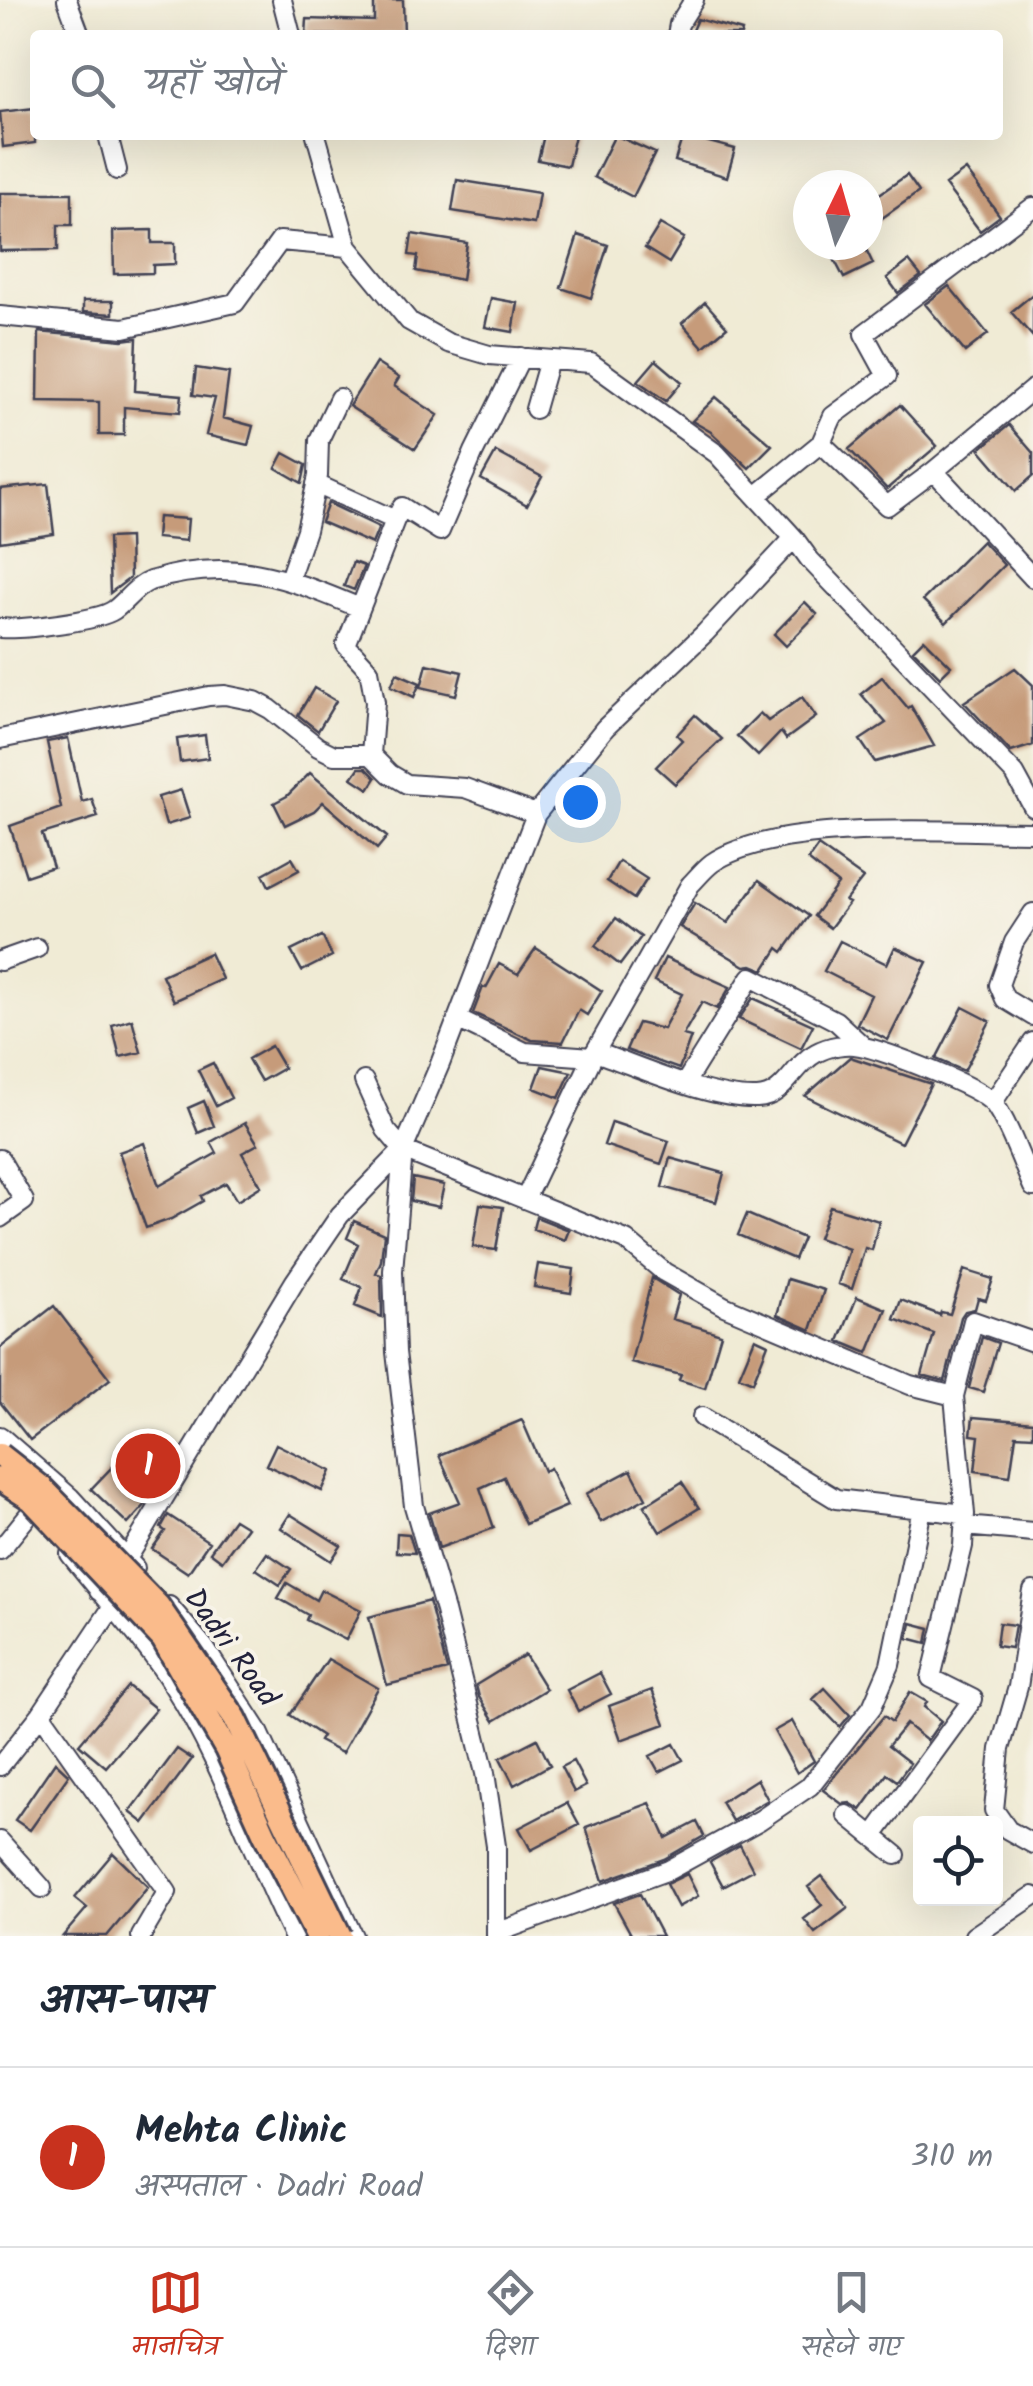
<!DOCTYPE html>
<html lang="hi">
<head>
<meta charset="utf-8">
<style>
	:root { --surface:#fff; --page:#f2f2f3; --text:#1f2937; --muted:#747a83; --line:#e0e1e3; --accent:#c8321e }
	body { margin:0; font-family:Kalam,"Playpen Sans Deva",sans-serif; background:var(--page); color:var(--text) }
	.controls { position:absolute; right:30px; bottom:30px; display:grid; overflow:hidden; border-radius:10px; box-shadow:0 10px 40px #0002 }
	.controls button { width:90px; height:90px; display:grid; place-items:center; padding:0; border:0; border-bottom:2px solid var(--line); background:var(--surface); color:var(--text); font:50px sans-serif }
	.compass { position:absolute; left:793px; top:170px; width:90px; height:90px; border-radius:50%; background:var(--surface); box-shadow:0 10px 40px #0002; rotate:5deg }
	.you { position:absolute; left:580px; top:802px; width:35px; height:35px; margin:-25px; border:8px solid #fff; border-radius:50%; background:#1a73e8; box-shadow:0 0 0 15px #1a73e833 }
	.badge { display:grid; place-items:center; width:65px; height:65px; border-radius:50%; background:var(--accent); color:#fff; font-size:32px; font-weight:700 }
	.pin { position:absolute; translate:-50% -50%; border:5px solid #fff; box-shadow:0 2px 10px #0006 }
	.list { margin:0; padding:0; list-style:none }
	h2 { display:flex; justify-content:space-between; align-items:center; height:130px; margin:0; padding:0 40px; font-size:42px }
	h2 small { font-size:32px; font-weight:400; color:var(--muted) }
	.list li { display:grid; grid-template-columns:65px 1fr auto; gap:30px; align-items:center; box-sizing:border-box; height:180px; padding:0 40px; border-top:2px solid var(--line) }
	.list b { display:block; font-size:38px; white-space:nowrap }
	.list p { margin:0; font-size:32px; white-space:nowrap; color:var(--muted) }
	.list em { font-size:32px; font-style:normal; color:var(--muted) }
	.icon { flex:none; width:55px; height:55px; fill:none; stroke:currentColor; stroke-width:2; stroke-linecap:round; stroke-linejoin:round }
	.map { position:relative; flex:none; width:1033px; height:1936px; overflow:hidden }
	.search { position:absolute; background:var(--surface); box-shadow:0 10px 40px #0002; left:30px; right:30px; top:30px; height:110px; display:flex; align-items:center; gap:25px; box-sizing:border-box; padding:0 35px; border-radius:10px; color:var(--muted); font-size:38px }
	.sheet { height:310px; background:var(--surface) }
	nav { display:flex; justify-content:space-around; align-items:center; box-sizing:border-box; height:140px; border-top:2px solid var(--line); background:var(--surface); font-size:28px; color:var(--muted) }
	nav a { display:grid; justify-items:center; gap:5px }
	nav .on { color:var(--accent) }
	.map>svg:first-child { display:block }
	.building { fill:#c69b7a }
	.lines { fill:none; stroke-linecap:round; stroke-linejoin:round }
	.minor-casing { stroke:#414052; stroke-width:22 }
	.minor { stroke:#fff; stroke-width:18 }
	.major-bridge-casing { stroke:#414052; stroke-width:28; stroke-linecap:butt }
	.major-bridge { stroke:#fabb8b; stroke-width:22 }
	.labels { text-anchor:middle; stroke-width:8; stroke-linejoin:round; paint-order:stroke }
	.street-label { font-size:30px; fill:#22223b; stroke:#f7f3e8 }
</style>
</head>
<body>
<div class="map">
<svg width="1033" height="1936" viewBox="0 0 1033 1936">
	<rect width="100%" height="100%" fill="#f7f3e8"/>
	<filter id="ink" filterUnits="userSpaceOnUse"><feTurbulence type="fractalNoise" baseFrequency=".01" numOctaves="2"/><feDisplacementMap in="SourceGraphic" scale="20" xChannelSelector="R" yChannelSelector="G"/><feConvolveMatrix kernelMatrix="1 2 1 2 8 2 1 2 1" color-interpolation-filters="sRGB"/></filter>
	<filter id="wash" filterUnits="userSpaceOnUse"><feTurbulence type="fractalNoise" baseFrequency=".0048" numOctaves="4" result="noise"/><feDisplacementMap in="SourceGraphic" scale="40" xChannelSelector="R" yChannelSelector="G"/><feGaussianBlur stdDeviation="2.25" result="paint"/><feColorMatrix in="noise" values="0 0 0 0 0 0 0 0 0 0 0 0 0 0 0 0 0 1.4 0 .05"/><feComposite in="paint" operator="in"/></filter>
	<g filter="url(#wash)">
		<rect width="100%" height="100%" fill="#f0ebd5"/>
		<g id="blocks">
			<path class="building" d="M374 0H403L404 35H306L307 19 374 21Z
				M697 19 742 31 741 35H690Z
				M35 108V143L3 147 0 112Z
				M544 135H575L568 166 538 160Z
				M615 135 655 153 633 197 594 177Z
				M683 135 735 149 727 177 675 161Z
				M966 170 1000 216 980 231 945 185Z
				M907 175 919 192 868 228V202Z
				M457 180 539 193 534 224 452 211Z
				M0 193H72V225H58V250L0 251Z
				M660 224 684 238 669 263 645 248Z
				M152 230V243H175V264L153 265V273L114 274 113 231Z
				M412 234 467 243 462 280 416 271 418 256 409 255Z
				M578 235 608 245 591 298 561 288Z
				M857 245H864L873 264 844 278 833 257Z
				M909 261 921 276 898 293 887 278Z
				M949 286 988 334 965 352 925 304Z
				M1033 294V337L1011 312Z
				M491 298 518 303 513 332 485 327Z
				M83 301H113V314L83 312Z
				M705 302 727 327 703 347 682 323Z
				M39 332 123 340 137 338 135 391 182 395 180 412 124 407V435H99V402L38 401Z
				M656 360 682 382 666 401 638 381Z
				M376 363 399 378 394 386 438 415 415 449 349 406Z
				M196 368 229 373 223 418 253 426 248 445 206 435 215 398 193 395Z
				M716 397 772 445 749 468 711 432 692 421Z
				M900 405 937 446 887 489 849 449Z
				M1009 425 1033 453V476L1016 491 980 449Z
				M496 452 542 477 527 505 481 479Z
				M284 453 306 465 302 483 276 468Z
				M48 484 54 534 0 542V489Z
				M328 503 379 527 372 544 321 522Z
				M158 517 188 519 186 541 156 538Z
				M129 537 130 578 110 593 108 538Z
				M982 541 1004 565 946 623 923 600Z
				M353 562 364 566 354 590 344 586Z
				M805 602 817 614 786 646 774 634Z
				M924 639 951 666 940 677 913 650Z
				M427 664 462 672 456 695 421 687Z
				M1015 668 1033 685V745L1011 752 964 702Z
				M397 673 420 683 414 697 391 686Z
				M882 677 908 708 911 706 934 746 875 762 860 740 886 723 861 694Z
				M314 688 336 701 318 731 298 715Z
				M802 697 816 717 786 739 781 732 758 756 737 736 760 713 768 721Z
				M695 715 722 739 675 784 656 767 682 740 677 735Z
				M205 735 208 758 180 762 177 739Z
				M68 738 82 802 92 799 98 817 42 834 53 867 26 876 10 826 61 808 47 742Z
				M359 768H366L376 778 369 789 352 778Z
				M310 773 387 837 377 849 323 802 314 811 285 825 274 803 287 796Z
				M181 790 190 818 166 825 158 797Z
				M818 846 863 878 845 901 849 903 830 928 814 916 838 884 808 860Z
				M292 858 299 870 269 886 263 874Z
				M619 861 647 879 634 899 607 881Z
				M759 880 809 916 783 952 778 948 764 970 752 965 745 966 680 927 695 903 728 923Z
				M616 918 641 937 620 965 595 946Z
				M322 936 332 956 302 971 291 951Z
				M840 941 887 964 895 947 927 962 888 1040 857 1024 871 995 824 971Z
				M536 948 602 991 587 1015 579 1010 563 1042 532 1040 473 1013 483 987 486 988 499 964 518 974Z
				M210 953 222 979 174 1001 162 975Z
				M665 958 730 987 717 1009 702 1002 683 1035 691 1037 679 1069 626 1050 638 1023 663 1029 682 994 654 981Z
				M753 998 813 1025 801 1048 739 1019Z
				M963 1007 990 1021 964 1071 936 1059Z
				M132 1019 141 1052 120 1057 112 1025Z
				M271 1046 284 1068 261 1081 248 1059Z
				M850 1057 931 1084 901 1143 805 1096Z
				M213 1063 231 1098 216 1106 198 1070Z
				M542 1066 571 1072 559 1098 534 1088Z
				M204 1101 214 1126 198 1133 188 1108Z
				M612 1122 669 1141 661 1164 604 1145Z
				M245 1123 258 1144 242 1153 261 1186 237 1201 226 1183 201 1196 203 1201 171 1219 146 1228 119 1152 144 1143 159 1186 217 1153 211 1142Z
				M670 1158 724 1173 716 1202 662 1187Z
				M413 1178 444 1185 439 1207 411 1201Z
				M480 1204 503 1207 496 1250 473 1247Z
				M830 1206 879 1221 872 1250 865 1248 852 1289 838 1284 849 1249 818 1238Z
				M747 1214 803 1238 794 1259 738 1235Z
				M536 1217 569 1230 565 1240 533 1229Z
				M354 1221 384 1234 381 1261 376 1273 381 1275 382 1317 355 1306 362 1287 343 1279 358 1244 347 1238Z
				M538 1264 574 1269 571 1293 534 1287Z
				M964 1270 993 1279 986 1300 978 1298 975 1309 965 1311 961 1317 945 1381 922 1375 934 1334 894 1319 901 1300 940 1315 941 1312 950 1314Z
				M652 1278 679 1295 672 1319 721 1334 705 1388 679 1380 681 1375 631 1362Z
				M787 1279 824 1290 811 1330 777 1315Z
				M857 1297 886 1309 868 1353 839 1341Z
				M54 1306 110 1379 30 1440 0 1402V1348Z
				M982 1337 998 1343 983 1392 969 1388Z
				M755 1338 768 1344 753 1382 739 1376Z
				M973 1417 1033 1422V1436L1016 1435 1010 1476 975 1471 979 1436 971 1435Z
				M522 1420 544 1471 550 1468 567 1506 525 1524 504 1477 480 1488 494 1528 439 1548 429 1513 460 1502 439 1455Z
				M141 1437 155 1449 162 1440 176 1454 146 1504 128 1524 91 1489Z
				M276 1444 331 1471 322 1491 266 1465Z
				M631 1470 646 1498 601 1522 586 1494Z
				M682 1482 699 1508 660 1532 644 1506Z
				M290 1514 341 1546 331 1561 281 1528Z
				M168 1515 209 1542 188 1573 152 1549 165 1531 161 1528Z
				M234 1519 247 1527 222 1561 210 1552Z
				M397 1533 409 1534 415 1553 396 1552Z
				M267 1553 291 1569 280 1585 256 1569Z
				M287 1583 316 1600 321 1590 361 1610 346 1640 306 1620 308 1615 278 1598Z
				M429 1601 447 1670 387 1685 369 1617Z
				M911 1623 930 1628 927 1643 908 1638Z
				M999 1623 1015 1625 1011 1648 996 1646Z
				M525 1655 546 1689 494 1721 479 1697 476 1685Z
				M328 1659 378 1688 342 1753 319 1741 322 1736 290 1715Z
				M600 1673 611 1694 578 1711 567 1690Z
				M128 1686 156 1709 106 1767 79 1744Z
				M825 1688 850 1715 840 1727 813 1699Z
				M652 1690 665 1724 621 1740 609 1706Z
				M910 1692 927 1702 924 1707 941 1721 927 1741 906 1724 888 1746 910 1763 897 1781 887 1774 861 1810 850 1803 842 1804 823 1790 884 1716 892 1722Z
				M792 1721 814 1761 797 1773 774 1731Z
				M537 1739 550 1765 514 1785 500 1758Z
				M674 1744 683 1760 659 1772 650 1756Z
				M177 1749 192 1759 144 1823 130 1812Z
				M573 1761 586 1786 574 1792 561 1767Z
				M55 1762 69 1775 30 1830 15 1820Z
				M757 1779 768 1800 732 1821 721 1802Z
				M567 1803 579 1825 531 1850 519 1828Z
				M650 1803 666 1838 697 1822 704 1836 664 1859 603 1881 586 1827Z
				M740 1845 753 1870 723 1886 710 1862Z
				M113 1853 148 1887 107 1936H63L87 1908 75 1898Z
				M687 1874 698 1896 678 1907 666 1884Z
				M822 1876 848 1908 815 1933 804 1919 822 1905 808 1887Z
				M640 1894 662 1936H632L614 1903Z"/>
		</g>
	</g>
	<g filter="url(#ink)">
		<use href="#blocks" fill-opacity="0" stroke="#414052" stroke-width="2.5"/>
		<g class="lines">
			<defs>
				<path id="minor" d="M67 0 80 35
					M282 0 291 35
					M677 35 679 24 694 0
					M108 135 117 170
					M316 135 348 247 409 321 448 343 489 355 591 363 717 454 794 538 810 560 1015 774 1033 807
					M0 316 124 328 235 303 280 241 348 247
					M535 409 549 360
					M821 443 833 416 887 376 864 334 1033 207
					M934 471 1033 389
					M316 484 395 520 346 645 369 670 375 702 371 755
					M756 496 821 443 887 506 934 471 1033 578
					M395 520 402 507 440 531 474 452 521 357
					M289 579 306 530 318 476 319 440 339 398
					M0 628C21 630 98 621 114 610 126 601 136 586 150 581 231 556 286 577 360 608
					M0 739 209 696 225 695 255 701 270 709 318 747 334 755H371L390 774 407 784 465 788 536 814
					M1033 913 1014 942 999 985 1005 999 1033 1016
					M0 961 37 948
					M457 1019 525 1052 592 1057
					M595 1052C639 1067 711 1100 757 1098 785 1097 793 1065 816 1053 829 1046 846 1043 860 1046 885 1051 979 1086 994 1104 1008 1122 1023 1165 1033 1187
					M364 1081 386 1130 403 1150 626 1240 664 1272 724 1306 910 1385 954 1396 965 1514 963 1546 931 1678 973 1699 873 1836
					M685 1083 751 977 836 1021 863 1046
					M993 1102 1033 1042
					M403 1150 393 1271 396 1352 414 1506 445 1611 485 1773 496 1846V1936
					M0 1159 24 1201 0 1218
					M525 1199 595 1052 690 885C697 878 704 869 712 863 778 818 953 832 1033 832
					M954 1396 973 1321 1033 1342
					M702 1417 836 1499 965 1514
					M0 1436 70 1497 135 1568
					M964 1526 1033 1532
					M0 1550 30 1513
					M70 1554C105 1599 144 1639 174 1687 223 1764 252 1854 293 1936
					M99 1591 127 1559 295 1281 340 1215 403 1150 440 1064 536 814 605 728 705 633 794 538
					M1033 1591 1018 1687 1000 1749 994 1810 1008 1830 1033 1844
					M169 1606 204 1647 258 1730 353 1936
					M41 1714 167 1892 141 1936
					M0 1766 41 1714 113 1606
					M847 1815 896 1855
					M0 1841 42 1888
					M496 1933 669 1870 760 1820 810 1786 872 1707 890 1665 922 1509
					M974 1936 1033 1896"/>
			</defs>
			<use href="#minor" class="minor-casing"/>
			<use href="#minor" class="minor"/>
			<defs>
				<path id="major-bridge" d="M0 1455 42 1488 158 1606 235 1718 340 1936
					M0 1479 31 1499 163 1639 226 1749 265 1835 317 1936"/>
			</defs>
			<use href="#major-bridge" class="major-bridge-casing"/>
			<use href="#major-bridge" class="major-bridge"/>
		</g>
	</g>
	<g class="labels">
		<g class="street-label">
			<text transform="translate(232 1647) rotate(54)" y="10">Dadri Road</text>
		</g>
	</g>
</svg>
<div class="controls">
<button><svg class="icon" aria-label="locate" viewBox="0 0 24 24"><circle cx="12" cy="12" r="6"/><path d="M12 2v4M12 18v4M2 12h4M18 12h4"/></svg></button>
</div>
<svg class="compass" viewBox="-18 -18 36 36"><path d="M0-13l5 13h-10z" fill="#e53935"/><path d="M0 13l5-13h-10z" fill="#747a83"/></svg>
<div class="you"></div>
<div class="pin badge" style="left:148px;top:1466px">1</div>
<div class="search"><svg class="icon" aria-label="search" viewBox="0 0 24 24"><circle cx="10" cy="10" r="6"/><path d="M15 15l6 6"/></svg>यहाँ खोजें</div>
</div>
<section class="sheet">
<h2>आस-पास<small></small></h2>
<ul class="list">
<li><span class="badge">1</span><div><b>Mehta Clinic</b><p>अस्पताल · Dadri Road</p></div><em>310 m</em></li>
</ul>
</section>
<nav>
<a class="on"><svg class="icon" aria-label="map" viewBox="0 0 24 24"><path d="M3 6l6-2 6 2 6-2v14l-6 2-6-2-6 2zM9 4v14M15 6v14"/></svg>मानचित्र</a>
<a><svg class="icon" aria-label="directions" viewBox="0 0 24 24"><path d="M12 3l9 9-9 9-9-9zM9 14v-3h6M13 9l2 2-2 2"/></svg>दिशा</a>
<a><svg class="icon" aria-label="saved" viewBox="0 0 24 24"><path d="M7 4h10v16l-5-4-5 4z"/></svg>सहेजे गए</a>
</nav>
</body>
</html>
